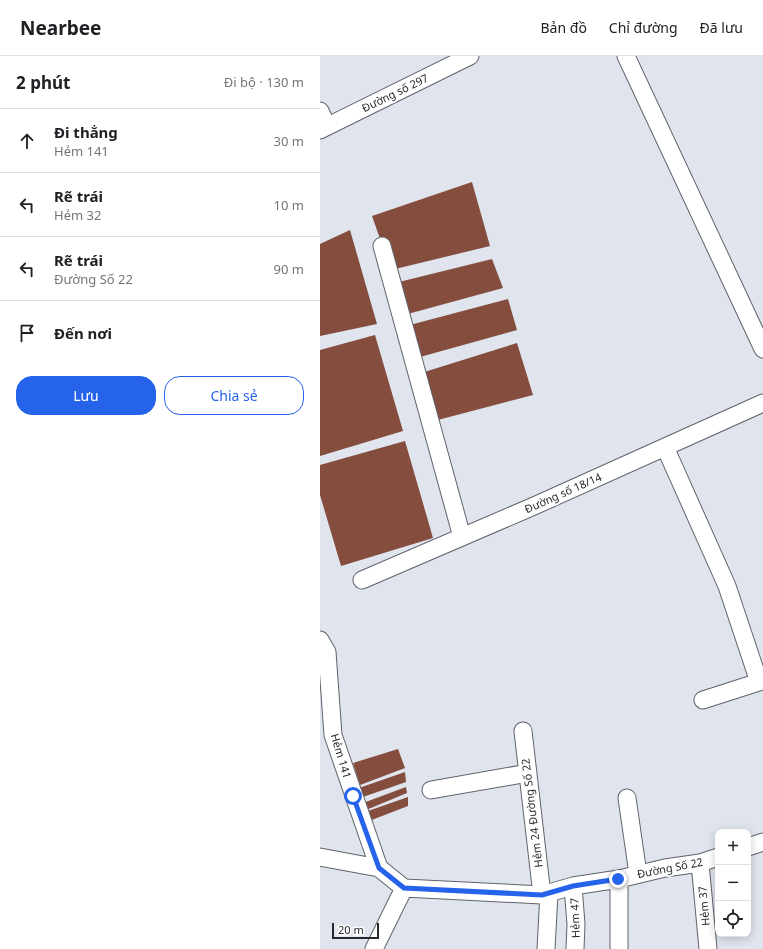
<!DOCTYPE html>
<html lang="vi">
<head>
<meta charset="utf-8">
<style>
	:root { --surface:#fff; --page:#f6f6f6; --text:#202124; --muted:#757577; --line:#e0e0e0; --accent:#2563eb }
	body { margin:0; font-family:"Noto Sans",sans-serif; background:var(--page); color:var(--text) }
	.controls { position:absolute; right:12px; bottom:12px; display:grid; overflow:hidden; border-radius:8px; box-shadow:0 2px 10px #0003 }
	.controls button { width:36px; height:36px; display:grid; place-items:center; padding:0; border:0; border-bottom:1px solid var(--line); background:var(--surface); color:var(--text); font:20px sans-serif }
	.scale { position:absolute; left:12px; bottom:10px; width:47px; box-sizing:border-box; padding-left:4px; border:2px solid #26282b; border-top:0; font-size:11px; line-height:14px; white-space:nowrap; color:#26282b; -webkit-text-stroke:3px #fff; paint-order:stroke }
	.stop { position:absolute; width:12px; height:12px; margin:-9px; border:3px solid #2563eb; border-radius:50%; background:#fff }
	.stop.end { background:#2563eb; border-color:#fff; box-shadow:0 1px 4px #0008 }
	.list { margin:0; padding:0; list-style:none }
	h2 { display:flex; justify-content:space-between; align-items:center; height:52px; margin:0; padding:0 16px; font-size:17px }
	h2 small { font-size:13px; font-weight:400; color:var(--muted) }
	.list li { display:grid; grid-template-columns:26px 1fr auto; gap:12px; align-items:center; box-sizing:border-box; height:64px; padding:0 16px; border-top:1px solid var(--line) }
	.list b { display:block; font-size:15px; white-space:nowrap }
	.list p { margin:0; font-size:13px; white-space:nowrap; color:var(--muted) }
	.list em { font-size:13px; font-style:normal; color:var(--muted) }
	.actions { display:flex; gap:8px; padding:12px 16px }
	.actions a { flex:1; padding:9px 0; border:1px solid var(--accent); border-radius:16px; text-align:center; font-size:14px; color:var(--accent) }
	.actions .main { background:var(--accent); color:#fff }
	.icon { flex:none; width:22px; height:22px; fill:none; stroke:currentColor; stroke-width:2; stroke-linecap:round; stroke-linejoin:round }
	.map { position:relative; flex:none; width:443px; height:893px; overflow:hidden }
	header { display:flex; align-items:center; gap:24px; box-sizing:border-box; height:56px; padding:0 20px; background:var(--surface); border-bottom:1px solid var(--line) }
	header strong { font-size:19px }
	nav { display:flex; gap:22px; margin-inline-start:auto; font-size:14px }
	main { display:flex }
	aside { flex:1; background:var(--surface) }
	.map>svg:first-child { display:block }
	.building { fill:#844d3d }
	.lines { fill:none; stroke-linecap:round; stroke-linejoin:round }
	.minor-casing { stroke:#5f636b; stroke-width:19 }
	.minor { stroke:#fff; stroke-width:17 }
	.route { stroke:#2563eb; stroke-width:5 }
	.labels { text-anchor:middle; stroke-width:4; stroke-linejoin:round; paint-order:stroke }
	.street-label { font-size:11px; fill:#26282b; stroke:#fff }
</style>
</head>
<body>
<header>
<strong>Nearbee</strong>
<nav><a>Bản đồ</a><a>Chỉ đường</a><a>Đã lưu</a></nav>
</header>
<main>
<aside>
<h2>2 phút<small>Đi bộ · 130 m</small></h2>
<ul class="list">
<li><svg class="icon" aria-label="ahead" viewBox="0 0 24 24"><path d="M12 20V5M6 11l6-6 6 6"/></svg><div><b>Đi thẳng</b><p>Hẻm 141</p></div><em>30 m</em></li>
<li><svg class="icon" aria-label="left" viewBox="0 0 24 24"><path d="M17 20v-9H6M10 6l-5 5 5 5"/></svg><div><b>Rẽ trái</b><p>Hẻm 32</p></div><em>10 m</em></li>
<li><svg class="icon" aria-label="left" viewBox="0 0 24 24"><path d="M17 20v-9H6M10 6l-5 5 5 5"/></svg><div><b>Rẽ trái</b><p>Đường Số 22</p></div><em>90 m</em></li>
<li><svg class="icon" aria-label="arrive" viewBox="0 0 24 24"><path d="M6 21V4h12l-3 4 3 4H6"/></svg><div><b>Đến nơi</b></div></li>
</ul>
<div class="actions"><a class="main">Lưu</a><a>Chia sẻ</a></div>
</aside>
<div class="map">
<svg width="443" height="893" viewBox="0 0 443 893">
	<rect width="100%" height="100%" fill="#dfe4ed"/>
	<path class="building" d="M152 126 170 190 71 214 52 160Z
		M30 174 57 268 0 280V188Z
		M172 203 183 232 84 259 75 227Z
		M188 243 197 274 100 301 86 270Z
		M55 279 83 375 0 400V294Z
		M197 287 213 339 114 365 98 318Z
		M85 385 113 482 21 510 0 439V409Z
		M78 693 85 712 40 729 33 707Z
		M85 716 86 726 40 742 39 732Z
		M86 731 87 737 46 754 43 747Z
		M88 741V750L49 765 48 755Z"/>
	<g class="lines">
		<defs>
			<path id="minor" d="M306 0 443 293
				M0 55 7 70
				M0 74 150 0
				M62 190 142 481
				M345 391 407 530 439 626 383 644
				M42 524 214 450 443 347
				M0 584 7 596 13 679 59 812
				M203 675 222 839
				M111 734 208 717
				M307 742 318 818
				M428 791 443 786
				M0 801 59 812 84 832
				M380 807 388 893
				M299 823V893
				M253 830 256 868 255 893
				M84 832 222 839 253 830 299 823 345 812 380 807 398 801
				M54 893 84 832
				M226 893 229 837"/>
		</defs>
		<use href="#minor" class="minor-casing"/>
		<use href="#minor" class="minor"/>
	</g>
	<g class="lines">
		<path class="route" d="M33 740 59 812 84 832 222 839 253 830 298 823"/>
	</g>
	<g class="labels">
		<g class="street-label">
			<text transform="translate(75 37) rotate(-26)" y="4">Đường số 297</text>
			<text transform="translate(243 437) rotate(-24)" y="4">Đường số 18/14</text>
			<text transform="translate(21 700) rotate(73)" y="4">Hẻm 141</text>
			<text transform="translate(212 757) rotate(-97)" y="4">Hẻm 24 Đường Số 22</text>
			<text transform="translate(350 812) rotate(-11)" y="4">Đường Số 22</text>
			<text transform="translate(384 850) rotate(-95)" y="4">Hẻm 37</text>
			<text transform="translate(255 862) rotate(-92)" y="4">Hẻm 47</text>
		</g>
	</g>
</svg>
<div class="controls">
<button>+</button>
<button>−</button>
<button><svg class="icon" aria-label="locate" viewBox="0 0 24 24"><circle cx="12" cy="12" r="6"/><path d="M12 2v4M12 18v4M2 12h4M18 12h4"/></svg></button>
</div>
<div class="scale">20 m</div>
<div class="stop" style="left:33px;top:740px"></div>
<div class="stop end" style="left:298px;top:823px"></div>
</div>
</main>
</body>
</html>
